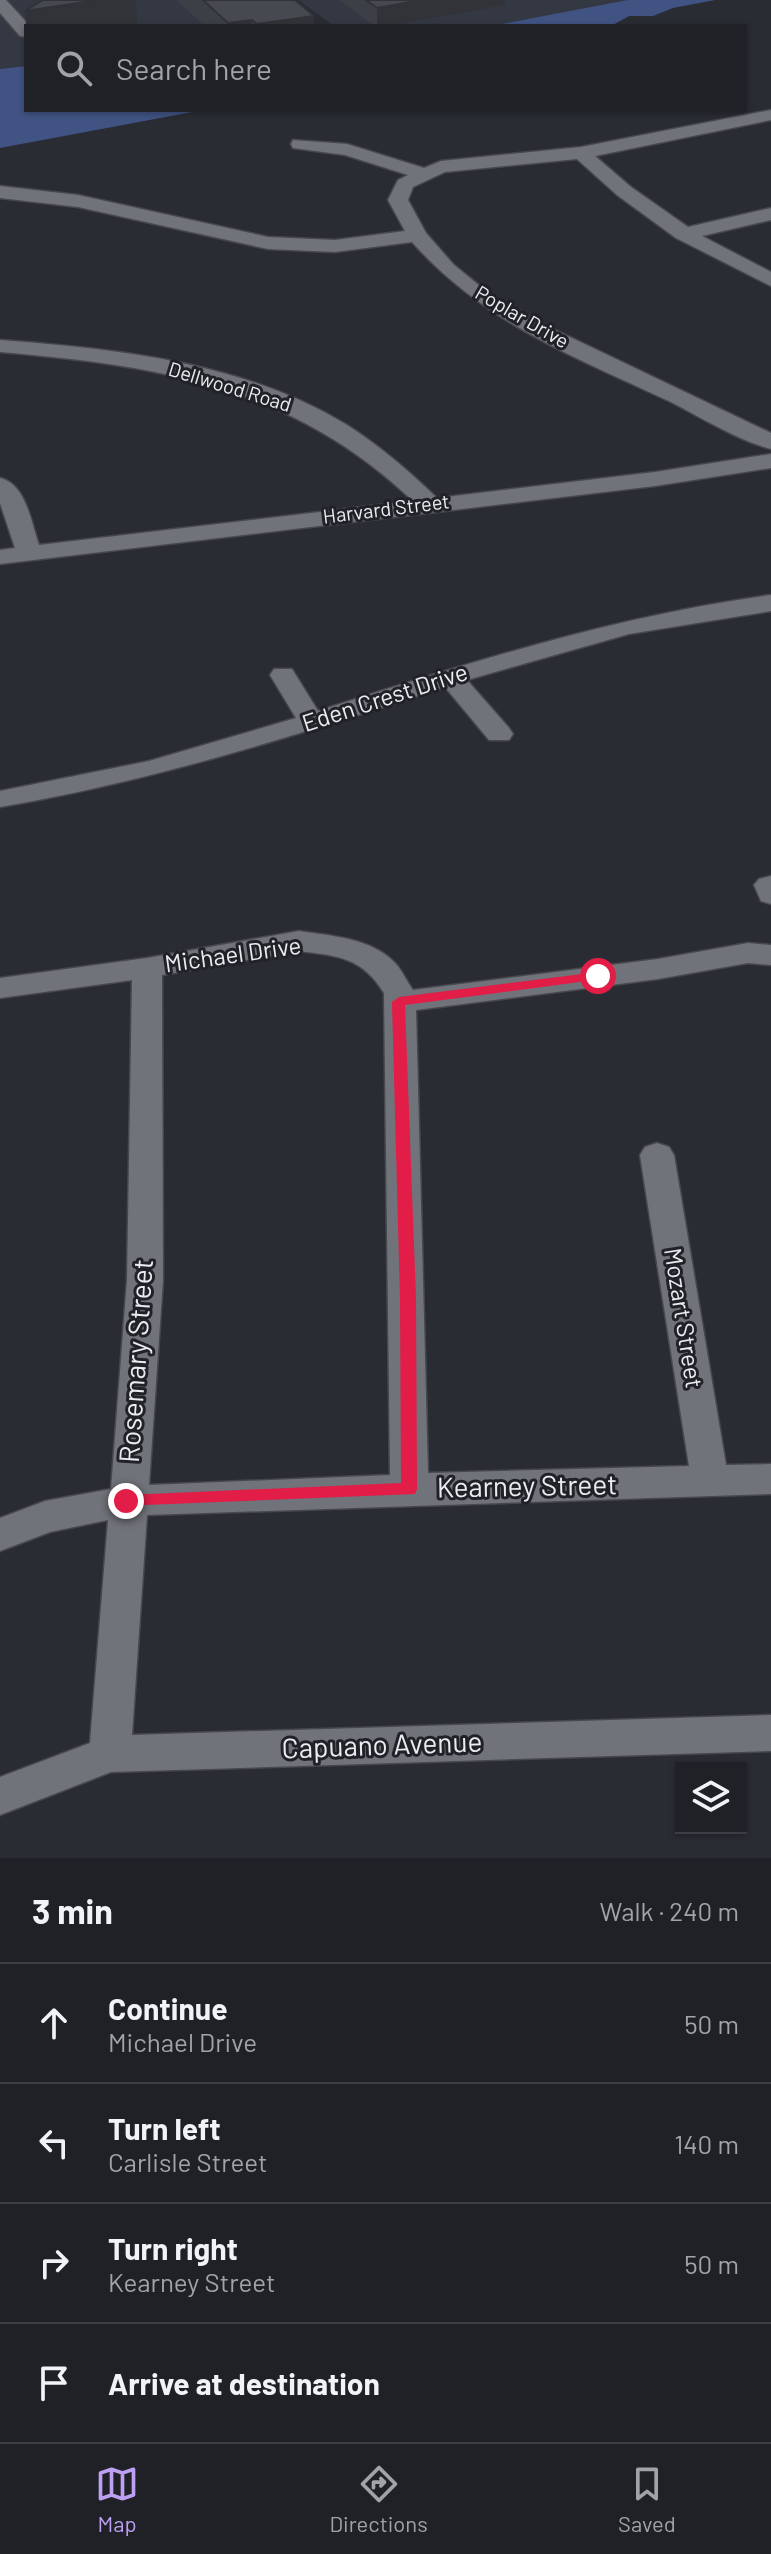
<!DOCTYPE html>
<html lang="en">
<head>
<meta charset="utf-8">
<style>
	:root { --surface:#1f2126; --page:#27292e; --text:#f1f3f6; --muted:#a1a3a7; --line:#3c3e43; --accent:#bca0f2 }
	body { margin:0; font-family:Barlow,sans-serif; background:var(--page); color:var(--text) }
	.controls { position:absolute; right:24px; bottom:24px; display:grid; overflow:hidden; border-radius:0px; box-shadow:0 2px 6px #0004 }
	.controls button { width:72px; height:72px; display:grid; place-items:center; padding:0; border:0; border-bottom:2px solid var(--line); background:var(--surface); color:var(--text); font:40px sans-serif }
	.stop { position:absolute; width:24px; height:24px; margin:-18px; border:6px solid #e11d48; border-radius:50%; background:#fff }
	.stop.end { background:#e11d48; border-color:#fff; box-shadow:0 2px 8px #0008 }
	.list { margin:0; padding:0; list-style:none }
	h2 { display:flex; justify-content:space-between; align-items:center; height:104px; margin:0; padding:0 32px; font-size:34px }
	h2 small { font-size:26px; font-weight:400; color:var(--muted) }
	.list li { display:grid; grid-template-columns:52px 1fr auto; gap:24px; align-items:center; box-sizing:border-box; height:120px; padding:0 32px; border-top:2px solid var(--line) }
	.list b { display:block; font-size:30px; white-space:nowrap }
	.list p { margin:0; font-size:26px; white-space:nowrap; color:var(--muted) }
	.list em { font-size:26px; font-style:normal; color:var(--muted) }
	.icon { flex:none; width:44px; height:44px; fill:none; stroke:currentColor; stroke-width:2; stroke-linecap:round; stroke-linejoin:round }
	.map { position:relative; flex:none; width:771px; height:1858px; overflow:hidden }
	.search { position:absolute; background:var(--surface); box-shadow:0 2px 6px #0004; left:24px; right:24px; top:24px; height:88px; display:flex; align-items:center; gap:20px; box-sizing:border-box; padding:0 28px; border-radius:0px; color:var(--muted); font-size:30px }
	.sheet { height:584px; background:var(--surface) }
	nav { display:flex; justify-content:space-around; align-items:center; box-sizing:border-box; height:112px; border-top:2px solid var(--line); background:var(--surface); font-size:22px; color:var(--muted) }
	nav a { display:grid; justify-items:center; gap:4px }
	nav .on { color:var(--accent) }
	.map>svg:first-child { display:block }
	.built { fill:#333843 }
	.green { fill:#415383 }
	.lines { fill:none; stroke-linecap:round; stroke-linejoin:round }
	.minor-casing { stroke:#46484d; stroke-width:3 }
	.minor { fill:#70737a; fill-rule:evenodd }
	.wall { fill:#3c3f45 }
	.shaded-wall { fill:#313338 }
	.building { fill:#464950; stroke:#313338; stroke-width:2 }
	.route { fill:#e11d48 }
	.labels { text-anchor:middle; stroke-width:6; stroke-linejoin:round; paint-order:stroke }
	.far-street-label { font-size:20px; fill:#eaecf0; stroke:#202228 }
	.street-label { font-size:24px; fill:#eaecf0; stroke:#202228 }
	.near-street-label { font-size:28px; fill:#eaecf0; stroke:#202228 }
</style>
</head>
<body>
<div class="map">
<svg width="771" height="1858" viewBox="0 0 771 1858">
	<rect width="100%" height="100%" fill="#292c32"/>
	<path class="built" d="M0 0H275L309 26H26V66L0 69Z
		M298 0H633L491 26H334Z"/>
	<path class="green" d="M628 0H715L673 8 653 16H629L611 26H491Z
		M26 66V110H203L0 148V69Z"/>
	<g class="lines">
		<defs>
			<path id="minor" d="M0 0H6L30 26H26V37L20 36 0 13Z
				M771 110V120L595 156 631 187 688 227 771 208V220L702 236 771 272V286L676 238 617 195 577 159 445 172 413 187 408 200 426 233 454 265 491 295 549 327 771 433V449C737 440 702 418 671 402 575 357 484 323 412 242L335 252 268 249 78 207 0 198V186L78 195 268 237 335 240 405 231 388 200 398 180 408 175 345 155 293 148 291 144 293 140 347 144 424 168 441 161 581 147Z
				M0 340C117 349 244 362 347 425 380 446 409 471 437 498L655 472 771 454V468L655 486 0 564V550L15 548 0 503V478C26 484 31 522 39 545L413 501C291 386 161 366 0 352Z
				M771 595V611L629 634 467 680 509 728 513 734 509 740H489L445 687C298 735 153 781 0 807V791L149 761 296 718 270 675 274 669H292L318 711C468 663 615 616 771 595Z
				M771 876V904L761 901 754 885 759 879Z
				M299 931C331 936 372 938 395 963 402 970 407 982 413 990L658 959 748 943 771 945V965L748 963 658 979 416 1010 428 1473 689 1466 640 1155 645 1147 657 1143 669 1147 674 1155 726 1465 771 1464V1494L147 1515 132 1735 771 1715V1751L111 1772 0 1815V1777L90 1743 108 1520 50 1532 0 1551V1518L45 1501 111 1489 127 1280 132 980 0 998V978L147 958ZM299 951C338 956 362 957 384 993L390 1475 149 1485 163 1280 162 975Z"/>
		</defs>
		<use href="#minor" class="minor-casing"/>
		<use href="#minor" class="minor"/>
	</g>
	<path class="wall" d="M176 0H295L314 16V26H205Z
		M339 0H505V5L386 26H374Z"/>
	<path class="shaded-wall" d="M98 0H136L137 26H26L25 11Z
		M421 0H505V5L386 26H377V8Z
		M314 16V26H257V24Z
		M252 20V26H229L228 23Z"/>
	<path class="building" d="M43 0H98L25 11Z
		M203 0H295L314 16 257 24 252 20 228 23Z
		M366 0H421L377 8Z"/>
	<path class="route" d="M598 972 602 973V979L405 1005 416 1299 417 1489 415 1494 120 1506 118 1501 126 1495 401 1483 400 1299 392 1002 399 997Z"/>
	<g class="labels">
		<g class="far-street-label">
			<text transform="translate(522 317) rotate(30)" y="7">Poplar Drive</text>
			<text transform="translate(230 387) rotate(17)" y="7">Dellwood Road</text>
			<text transform="translate(386 509) rotate(-7)" y="7">Harvard Street</text>
		</g>
		<g class="street-label">
			<text transform="translate(385 698) rotate(-18)" y="8">Eden Crest Drive</text>
			<text transform="translate(233 955) rotate(-8)" y="8">Michael Drive</text>
			<text transform="translate(683 1318) rotate(81)" y="8">Mozart Street</text>
		</g>
		<g class="near-street-label">
			<text transform="translate(136 1361) rotate(-86)" y="10">Rosemary Street</text>
			<text transform="translate(527 1486) rotate(-1)" y="10">Kearney Street</text>
			<text transform="translate(382 1745) rotate(-2)" y="10">Capuano Avenue</text>
		</g>
	</g>
</svg>
<div class="controls">
<button><svg class="icon" aria-label="layers" viewBox="0 0 24 24"><path d="M12 4l9 5-9 5-9-5zM3 14l9 5 9-5"/></svg></button>
</div>
<div class="stop" style="left:598px;top:976px"></div>
<div class="stop end" style="left:126px;top:1501px"></div>
<div class="search"><svg class="icon" aria-label="search" viewBox="0 0 24 24"><circle cx="10" cy="10" r="6"/><path d="M15 15l6 6"/></svg>Search here</div>
</div>
<section class="sheet">
<h2>3 min<small>Walk · 240 m</small></h2>
<ul class="list">
<li><svg class="icon" aria-label="ahead" viewBox="0 0 24 24"><path d="M12 20V5M6 11l6-6 6 6"/></svg><div><b>Continue</b><p>Michael Drive</p></div><em>50 m</em></li>
<li><svg class="icon" aria-label="left" viewBox="0 0 24 24"><path d="M17 20v-9H6M10 6l-5 5 5 5"/></svg><div><b>Turn left</b><p>Carlisle Street</p></div><em>140 m</em></li>
<li><svg class="icon" aria-label="right" viewBox="0 0 24 24"><path d="M7 20v-9h11M14 6l5 5-5 5"/></svg><div><b>Turn right</b><p>Kearney Street</p></div><em>50 m</em></li>
<li><svg class="icon" aria-label="arrive" viewBox="0 0 24 24"><path d="M6 21V4h12l-3 4 3 4H6"/></svg><div><b>Arrive at destination</b></div></li>
</ul>
</section>
<nav>
<a class="on"><svg class="icon" aria-label="map" viewBox="0 0 24 24"><path d="M3 6l6-2 6 2 6-2v14l-6 2-6-2-6 2zM9 4v14M15 6v14"/></svg>Map</a>
<a><svg class="icon" aria-label="directions" viewBox="0 0 24 24"><path d="M12 3l9 9-9 9-9-9zM9 14v-3h6M13 9l2 2-2 2"/></svg>Directions</a>
<a><svg class="icon" aria-label="saved" viewBox="0 0 24 24"><path d="M7 4h10v16l-5-4-5 4z"/></svg>Saved</a>
</nav>
</body>
</html>
